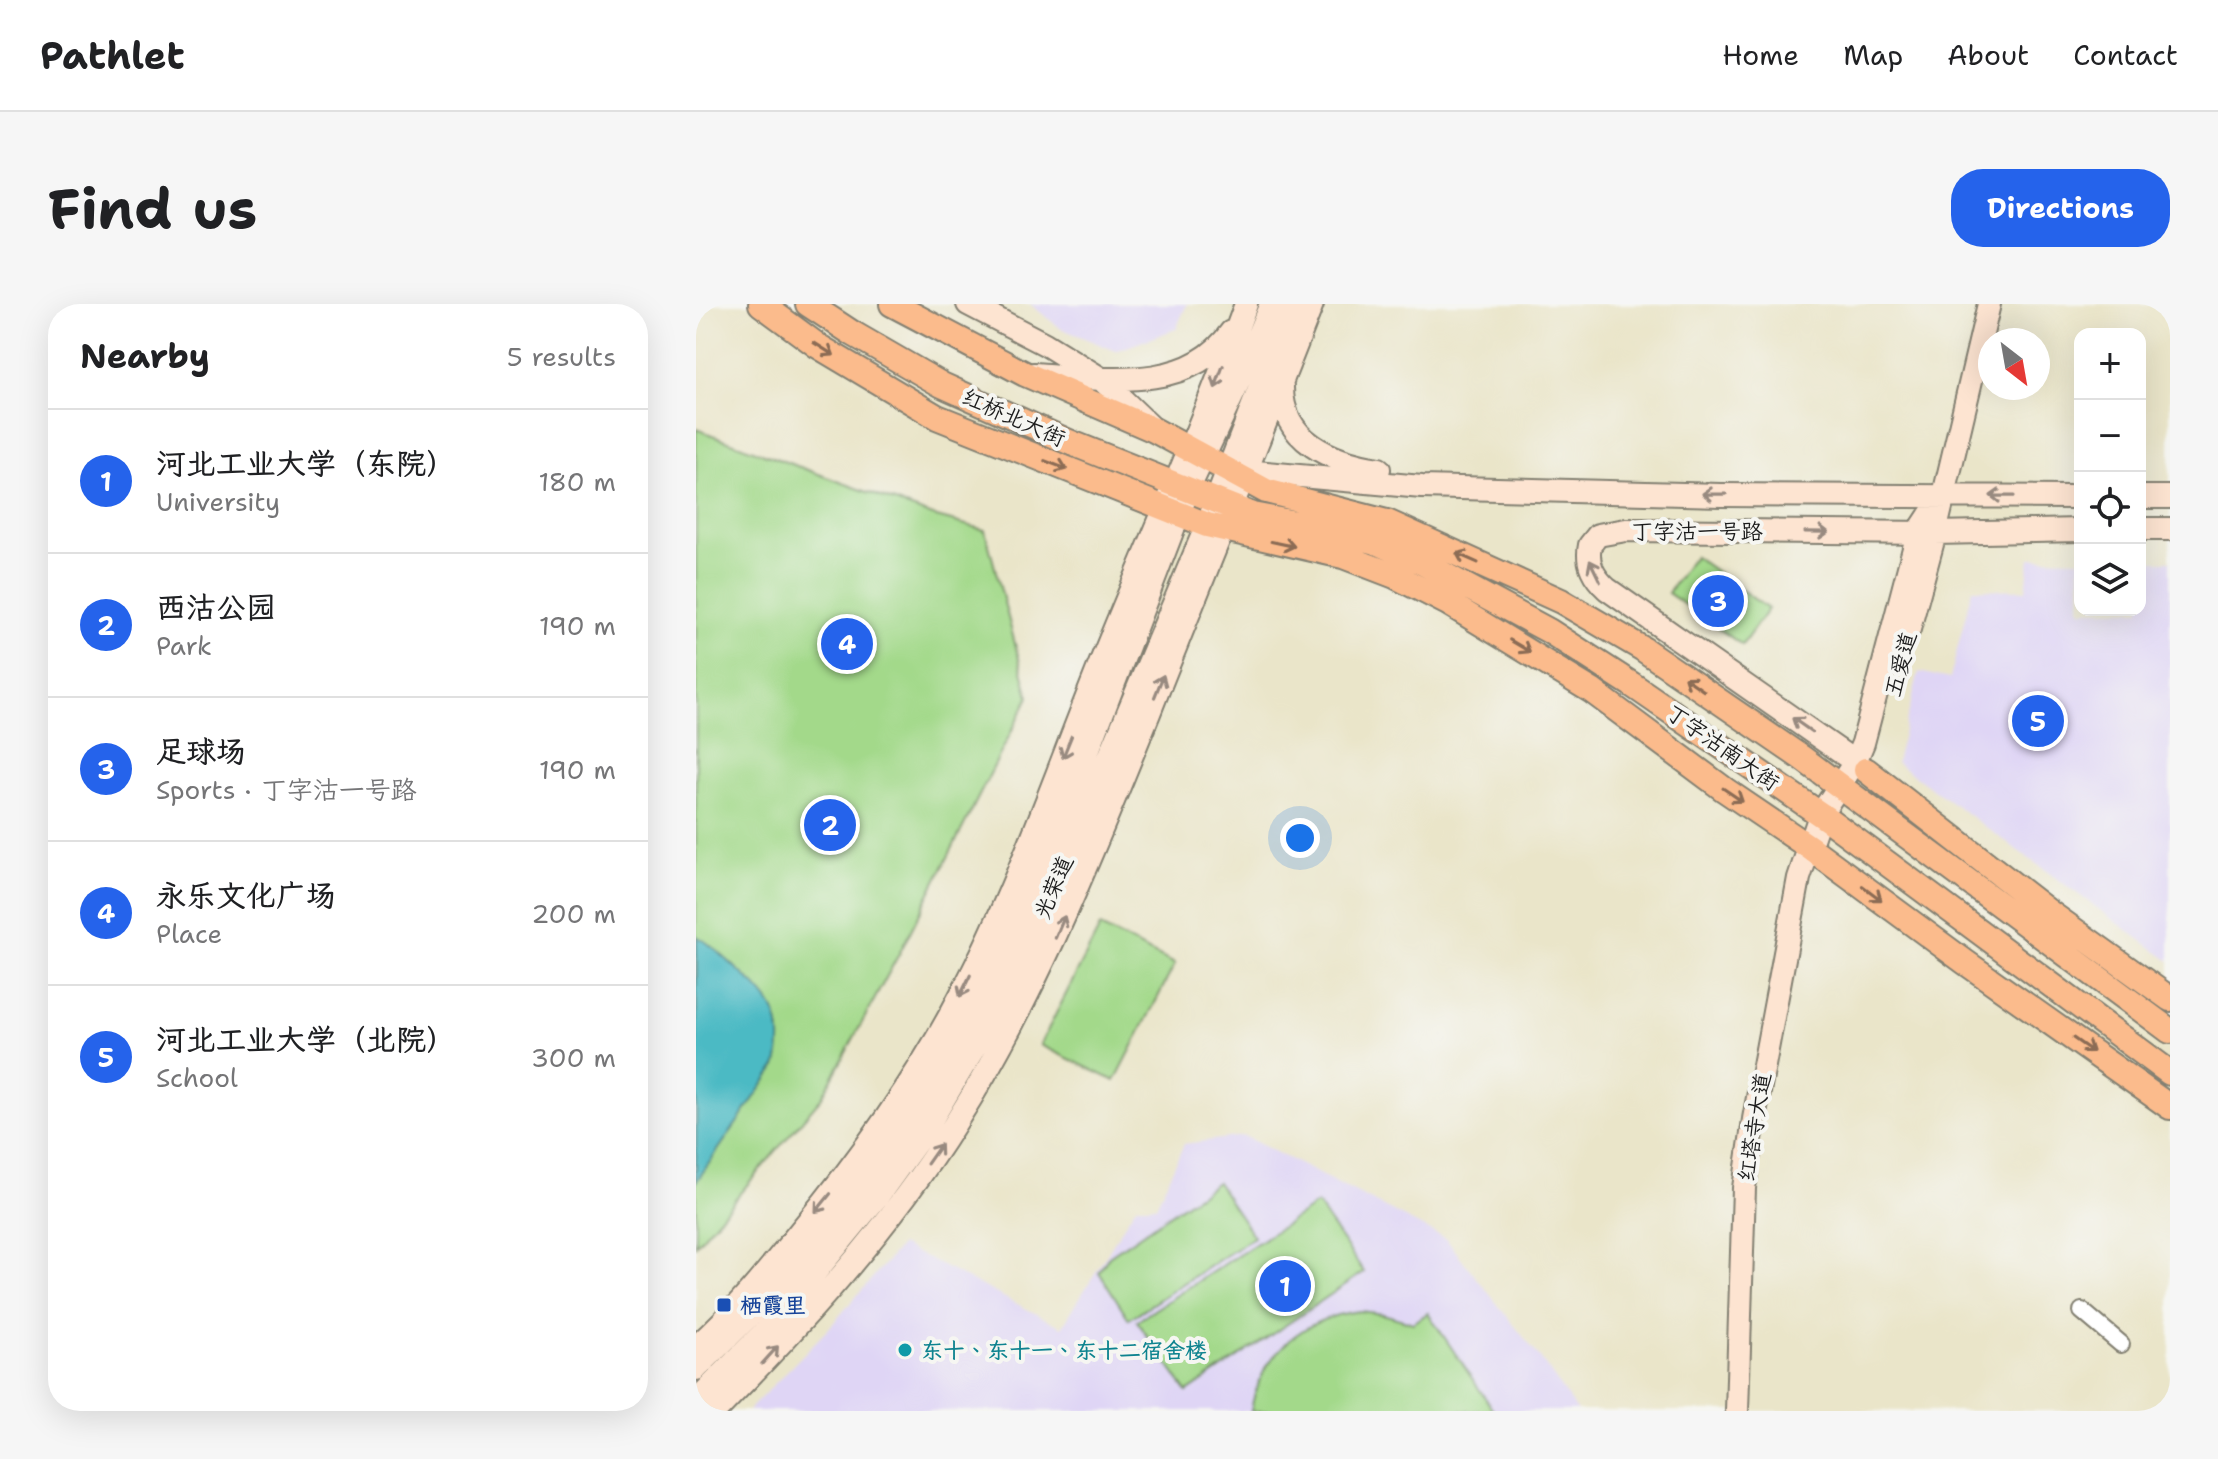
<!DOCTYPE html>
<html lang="en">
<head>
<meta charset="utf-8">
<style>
	:root { --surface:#fff; --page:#f6f6f6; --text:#202124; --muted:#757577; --line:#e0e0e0; --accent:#2563eb }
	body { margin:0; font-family:"Shantell Sans","LXGW WenKai TC",sans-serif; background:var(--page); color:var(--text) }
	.controls { position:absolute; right:24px; top:24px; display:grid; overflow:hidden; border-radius:16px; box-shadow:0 8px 32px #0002 }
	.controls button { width:72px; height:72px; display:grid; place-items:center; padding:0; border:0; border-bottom:2px solid var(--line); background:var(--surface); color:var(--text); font:40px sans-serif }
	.compass { position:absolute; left:1282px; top:24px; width:72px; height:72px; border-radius:50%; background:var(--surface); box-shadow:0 8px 32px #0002; rotate:149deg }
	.you { position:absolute; left:604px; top:534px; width:28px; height:28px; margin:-20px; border:6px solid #fff; border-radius:50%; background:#1a73e8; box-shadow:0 0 0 12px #1a73e833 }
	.badge { display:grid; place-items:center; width:52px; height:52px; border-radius:50%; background:var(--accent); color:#fff; font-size:26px; font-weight:700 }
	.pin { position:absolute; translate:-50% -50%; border:4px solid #fff; box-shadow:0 2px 8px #0006 }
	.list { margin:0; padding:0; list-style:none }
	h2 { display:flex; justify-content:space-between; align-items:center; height:104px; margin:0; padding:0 32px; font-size:34px }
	h2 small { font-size:26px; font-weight:400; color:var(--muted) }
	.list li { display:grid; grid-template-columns:52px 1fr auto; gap:24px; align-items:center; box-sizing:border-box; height:144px; padding:0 32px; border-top:2px solid var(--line) }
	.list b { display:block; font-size:30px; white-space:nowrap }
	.list p { margin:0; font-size:26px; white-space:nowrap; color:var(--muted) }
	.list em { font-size:26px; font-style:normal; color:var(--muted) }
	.icon { flex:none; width:44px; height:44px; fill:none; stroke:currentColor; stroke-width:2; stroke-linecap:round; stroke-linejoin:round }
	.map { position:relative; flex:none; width:1474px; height:1107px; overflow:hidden; border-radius:32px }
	header { display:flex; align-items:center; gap:48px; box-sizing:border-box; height:112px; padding:0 40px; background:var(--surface); border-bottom:2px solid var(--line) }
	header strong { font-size:38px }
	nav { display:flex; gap:44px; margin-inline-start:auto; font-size:28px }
	.intro { display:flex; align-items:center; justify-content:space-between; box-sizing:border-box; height:192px; padding:0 48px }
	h1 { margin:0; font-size:56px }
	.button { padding:20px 36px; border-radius:32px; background:var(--accent); color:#fff; font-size:28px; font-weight:700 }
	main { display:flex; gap:48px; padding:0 48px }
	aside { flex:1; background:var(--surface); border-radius:32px; box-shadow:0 8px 32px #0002 }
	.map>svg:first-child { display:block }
	.built { fill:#dfd5f5 }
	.green { fill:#a3d98a; stroke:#607a53; stroke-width:2 }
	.water { fill:#4cbac4; stroke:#346b70; stroke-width:2 }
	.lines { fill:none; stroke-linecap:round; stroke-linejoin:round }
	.street-casing { stroke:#838072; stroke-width:20 }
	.secondary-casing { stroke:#838072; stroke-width:26 }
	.primary-casing { stroke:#838072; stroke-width:28 }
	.street { stroke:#fff; stroke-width:16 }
	.secondary { stroke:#fde4d1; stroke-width:22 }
	.primary { stroke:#fbbb8c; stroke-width:24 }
	.oneway { stroke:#8c6c54 }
	.oneway2 { stroke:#988a80 }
	.transit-dot { fill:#1a4fb4; stroke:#f6f6f2; stroke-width:3 }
	.culture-dot { fill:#0f9aa8; stroke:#f6f6f2; stroke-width:3 }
	.labels { text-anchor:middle; stroke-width:8; stroke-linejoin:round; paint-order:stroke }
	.street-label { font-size:22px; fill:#1c1c1c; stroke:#f6f6f2 }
	.transit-label { font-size:22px; font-weight:bold; fill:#164399; stroke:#f6f6f2; text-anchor:start }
	.culture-label { font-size:22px; font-weight:bold; fill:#0d838f; stroke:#f6f6f2; text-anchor:start }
</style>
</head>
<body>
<header>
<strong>Pathlet</strong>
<nav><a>Home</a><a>Map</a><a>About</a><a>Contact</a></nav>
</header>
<div class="intro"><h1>Find us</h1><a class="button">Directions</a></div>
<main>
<aside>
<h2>Nearby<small>5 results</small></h2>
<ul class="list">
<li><span class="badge">1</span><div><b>河北工业大学（东院）</b><p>University</p></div><em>180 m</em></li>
<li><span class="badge">2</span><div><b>西沽公园</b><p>Park</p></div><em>190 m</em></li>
<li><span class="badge">3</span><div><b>足球场</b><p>Sports · 丁字沽一号路</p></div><em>190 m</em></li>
<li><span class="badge">4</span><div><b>永乐文化广场</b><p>Place</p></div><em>200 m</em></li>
<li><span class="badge">5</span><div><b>河北工业大学（北院）</b><p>School</p></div><em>300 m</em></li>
</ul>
</aside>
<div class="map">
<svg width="1474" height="1107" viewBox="0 0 1474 1107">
	<rect width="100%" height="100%" fill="#f6f6f2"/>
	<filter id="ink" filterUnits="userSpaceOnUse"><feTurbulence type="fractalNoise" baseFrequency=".0125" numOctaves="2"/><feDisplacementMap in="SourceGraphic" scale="16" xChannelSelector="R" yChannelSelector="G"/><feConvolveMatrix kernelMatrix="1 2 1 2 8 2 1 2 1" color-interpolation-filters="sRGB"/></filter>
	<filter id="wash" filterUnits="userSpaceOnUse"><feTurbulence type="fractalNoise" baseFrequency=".006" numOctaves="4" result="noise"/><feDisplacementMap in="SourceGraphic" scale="32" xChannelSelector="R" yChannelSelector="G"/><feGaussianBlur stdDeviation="1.8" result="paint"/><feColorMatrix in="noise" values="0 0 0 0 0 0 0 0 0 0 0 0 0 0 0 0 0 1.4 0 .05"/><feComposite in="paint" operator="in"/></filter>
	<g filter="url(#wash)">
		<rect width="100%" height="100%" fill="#eae5c9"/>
		<path class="built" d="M334 0H491L480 25 420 47 364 24Z
			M1334 254 1384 255V306H1444V257H1474V657L1200 458 1223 368 1254 375 1276 285 1330 286Z
			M548 832 750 935 844 1054 881 1107H52L133 1024 205 941 366 1023 440 902H460L488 840Z"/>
		<path class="green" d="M0 125 237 212 289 226 333 393 204 648 126 793 0 941Z
			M998 252 1072 305 1046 341 972 289Z
			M404 623 479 660 419 777 344 741Z
			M521 878 558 933 433 1015 403 968 413 952Z
			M621 900 668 968 491 1088 441 1017Z
			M664 1007 687 1010 717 1019 732 1009 798 1107H555C564 1049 608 1013 664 1007Z"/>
		<path class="water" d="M1 632C15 640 28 653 40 664 75 695 92 712 81 761L0 878Z"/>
	</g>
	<g filter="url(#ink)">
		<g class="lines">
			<defs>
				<path id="street" d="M1386 1007 1425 1040"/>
				<path id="secondary" d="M272 0 349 40 404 74 457 125
					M337 70C403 74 491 91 535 28
					M586 82C585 137 636 158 683 165
					M538 166 726 183 1025 191 1384 193
					M1444 193H1474
					M1444 225H1474
					M1213 325 1239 229 1293 0
					M1169 465 911 285C898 273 890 260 894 241L902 231 930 226 1239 229 1384 226
					M0 1043C39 1008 72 967 105 926 166 852 223 773 267 687 323 580 362 464 407 353 455 235 507 119 550 0
					M0 1065 77 988 149 902 200 834 263 732 333 593 365 517 492 186 539 86 575 0
					M0 1097 81 1015 181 893 230 825 290 724 345 615 511 221 596 0
					M20 1107C107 1018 194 924 260 818 341 690 396 549 453 409 507 273 563 137 616 0
					M1041 1107 1048 884 1058 815 1103 574 1124 511 1159 458 1167 439 1222 229 1247 191"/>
				<path id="primary" d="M65 0 122 42 241 113 511 221 647 252 699 272 752 299 896 387 1029 486 1113 543 1269 658 1474 803
					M112 0 156 29 246 81 373 138 556 211 626 224 680 238 725 258 853 327 935 380 1134 517 1474 769
					M196 0 329 70 458 126 570 187 691 218 865 297 947 345 1106 454 1474 727
					M1170 466 1350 606 1474 695"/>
			</defs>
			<use href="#street" class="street-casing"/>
			<use href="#secondary" class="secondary-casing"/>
			<use href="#primary" class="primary-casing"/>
			<use href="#street" class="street"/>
			<use href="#secondary" class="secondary"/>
			<use href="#primary" class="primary"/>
		</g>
		<defs><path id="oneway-shaft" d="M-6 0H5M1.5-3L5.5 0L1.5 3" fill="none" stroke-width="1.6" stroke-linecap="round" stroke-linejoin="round" transform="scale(2)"/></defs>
		<g class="oneway">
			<use href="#oneway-shaft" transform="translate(128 45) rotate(32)"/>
			<use href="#oneway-shaft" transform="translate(360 161) rotate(21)"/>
			<use href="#oneway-shaft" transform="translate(587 240) rotate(12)"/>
			<use href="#oneway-shaft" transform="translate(771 254) rotate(-156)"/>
			<use href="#oneway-shaft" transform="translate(824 342) rotate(31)"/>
			<use href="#oneway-shaft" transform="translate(998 380) rotate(-145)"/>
			<use href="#oneway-shaft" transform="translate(1037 491) rotate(34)"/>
			<use href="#oneway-shaft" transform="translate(1176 589) rotate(37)"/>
			<use href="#oneway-shaft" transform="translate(1387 741) rotate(35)"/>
		</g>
		<g class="oneway2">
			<use href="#oneway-shaft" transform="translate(523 73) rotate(110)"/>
			<use href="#oneway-shaft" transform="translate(1018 190) rotate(-179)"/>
			<use href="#oneway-shaft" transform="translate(1306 192) rotate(-179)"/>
			<use href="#oneway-shaft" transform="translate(1121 228) rotate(1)"/>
			<use href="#oneway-shaft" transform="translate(899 267) rotate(-116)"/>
			<use href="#oneway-shaft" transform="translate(463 382) rotate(-68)"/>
			<use href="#oneway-shaft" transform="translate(1106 421) rotate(-145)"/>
			<use href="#oneway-shaft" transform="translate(371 443) rotate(112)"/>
			<use href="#oneway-shaft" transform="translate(364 623) rotate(-67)"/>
			<use href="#oneway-shaft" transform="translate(269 682) rotate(116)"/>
			<use href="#oneway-shaft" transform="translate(238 850) rotate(-55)"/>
			<use href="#oneway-shaft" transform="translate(127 899) rotate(129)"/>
			<use href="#oneway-shaft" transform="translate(74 1051) rotate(-48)"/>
		</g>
	</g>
	<rect class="transit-dot" x="20" y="993" width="16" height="16" rx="4"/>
	<circle class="culture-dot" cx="209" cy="1046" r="8"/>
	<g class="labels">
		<g class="street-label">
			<text transform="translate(318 113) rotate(24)" y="8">红桥北大街</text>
			<text x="1001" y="235">丁字沽一号路</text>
			<text transform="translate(1204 360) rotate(-75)" y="8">五爱道</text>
			<text transform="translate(1027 443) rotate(35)" y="8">丁字沽南大街</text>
			<text transform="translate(357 583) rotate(-67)" y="8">光荣道</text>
			<text transform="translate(1058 823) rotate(-81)" y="8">红塔寺大道</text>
		</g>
		<g class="transit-label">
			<text x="44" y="1009">栖霞里</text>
		</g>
		<g class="culture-label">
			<text x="225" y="1054">东十、东十一、东十二宿舍楼</text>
		</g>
	</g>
</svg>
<div class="controls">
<button>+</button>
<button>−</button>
<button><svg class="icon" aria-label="locate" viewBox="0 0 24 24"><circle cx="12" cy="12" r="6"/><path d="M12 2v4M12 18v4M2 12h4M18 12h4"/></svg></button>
<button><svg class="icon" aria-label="layers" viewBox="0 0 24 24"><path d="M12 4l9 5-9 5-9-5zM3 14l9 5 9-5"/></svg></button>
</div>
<svg class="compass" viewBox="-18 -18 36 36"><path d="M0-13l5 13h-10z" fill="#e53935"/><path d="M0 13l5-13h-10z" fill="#757577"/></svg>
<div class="you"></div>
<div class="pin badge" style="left:589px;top:982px">1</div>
<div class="pin badge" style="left:134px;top:521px">2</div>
<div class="pin badge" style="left:1022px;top:297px">3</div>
<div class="pin badge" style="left:151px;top:340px">4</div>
<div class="pin badge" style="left:1342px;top:417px">5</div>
</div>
</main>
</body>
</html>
